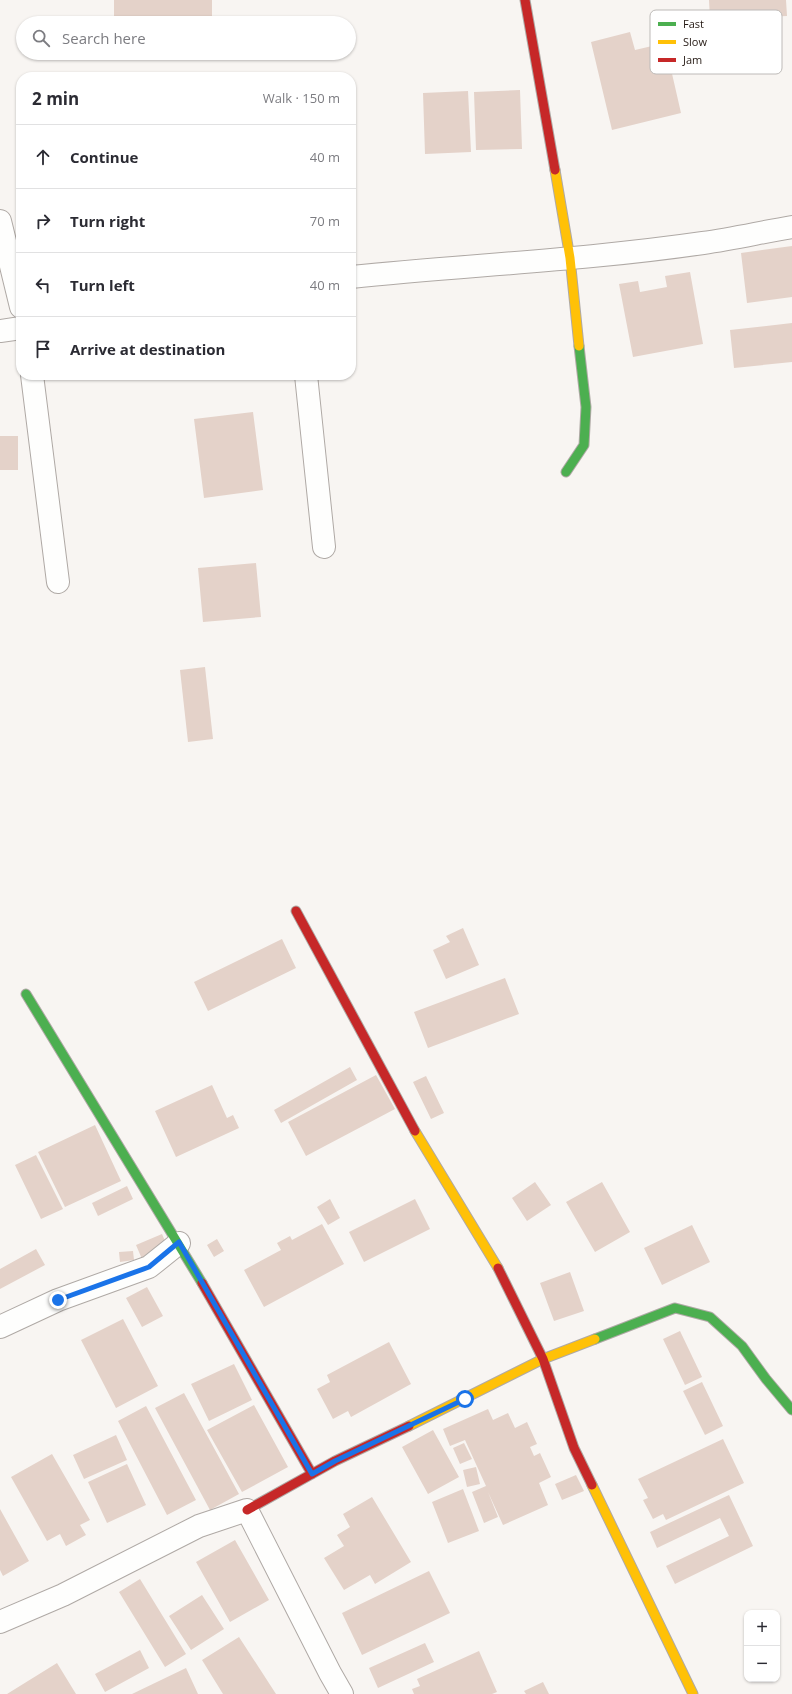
<!DOCTYPE html>
<html lang="en">
<head>
<meta charset="utf-8">
<style>
	:root { --surface:#fff; --page:#f7f7f7; --text:#2b2b33; --muted:#7c7c81; --line:#e1e1e2 }
	body { margin:0; font-family:"Open Sans",sans-serif; background:var(--page); color:var(--text) }
	.controls { position:absolute; right:12px; bottom:12px; display:grid; overflow:hidden; border-radius:8px; box-shadow:0 1px 3px #0004 }
	.controls button { width:36px; height:36px; display:grid; place-items:center; padding:0; border:0; border-bottom:1px solid var(--line); background:var(--surface); color:var(--text); font:20px sans-serif }
	.stop { position:absolute; width:12px; height:12px; margin:-9px; border:3px solid #1a73e8; border-radius:50%; background:#fff }
	.stop.end { background:#1a73e8; border-color:#fff; box-shadow:0 1px 4px #0008 }
	.list { margin:0; padding:0; list-style:none }
	h2 { display:flex; justify-content:space-between; align-items:center; height:52px; margin:0; padding:0 16px; font-size:17px }
	h2 small { font-size:13px; font-weight:400; color:var(--muted) }
	.list li { display:grid; grid-template-columns:26px 1fr auto; gap:12px; align-items:center; box-sizing:border-box; height:64px; padding:0 16px; border-top:1px solid var(--line) }
	.list b { display:block; font-size:15px; white-space:nowrap }
	.list em { font-size:13px; font-style:normal; color:var(--muted) }
	.icon { flex:none; width:22px; height:22px; fill:none; stroke:currentColor; stroke-width:2; stroke-linecap:round; stroke-linejoin:round }
	.map { position:relative; flex:none; width:792px; height:1694px; overflow:hidden }
	.search { position:absolute; background:var(--surface); box-shadow:0 1px 3px #0004; left:16px; top:16px; width:340px; height:44px; display:flex; align-items:center; gap:10px; box-sizing:border-box; padding:0 14px; border-radius:22px; color:var(--muted); font-size:15px }
	.panel { position:absolute; background:var(--surface); box-shadow:0 1px 3px #0004; left:16px; top:72px; width:340px; height:308px; border-radius:16px }
	.map>svg:first-child { display:block }
	.building { fill:#e4d2c9 }
	.lines { fill:none; stroke-linecap:round; stroke-linejoin:round }
	.street-casing { stroke:#afa9a5; stroke-width:24 }
	.fast-casing { stroke:#afa9a5; stroke-width:11 }
	.slow-casing { stroke:#afa9a5; stroke-width:11 }
	.jam-casing { stroke:#afa9a5; stroke-width:11 }
	.street { stroke:#fefefd; stroke-width:22 }
	.fast { stroke:#4caf50; stroke-width:9 }
	.slow { stroke:#ffc107; stroke-width:9 }
	.jam { stroke:#c62828; stroke-width:9 }
	.route { stroke:#1a73e8; stroke-width:5 }
	.key { fill:#fff; stroke:#bdbab8; stroke-width:1 }
	.key-label { font-size:11px; fill:#241913 }
</style>
</head>
<body>
<div class="map">
<svg width="792" height="1694" viewBox="0 0 792 1694">
	<rect width="100%" height="100%" fill="#f8f5f2"/>
	<path class="building" d="M114 0H212V23H114Z
		M709 0H786L787 16 710 19Z
		M630 32 635 50 665 43 681 113 612 130 591 42Z
		M520 90 522 149 476 150 474 92Z
		M468 91 471 152 425 154 423 93Z
		M792 246V297L747 303 741 253Z
		M690 272 703 344 633 357 619 284 638 281 640 292 667 287 665 276Z
		M792 323V362L734 368 730 330Z
		M253 412 263 490 204 498 194 419Z
		M0 436H18V470H0Z
		M256 563 261 617 203 622 198 568Z
		M205 667 213 739 188 742 180 670Z
		M463 928 479 965 446 979 433 950 450 942 446 936Z
		M282 939 296 968 208 1011 194 982Z
		M505 978 519 1014 428 1048 414 1012Z
		M350 1067 357 1080 281 1123 274 1110Z
		M376 1075 395 1109 306 1156 288 1122Z
		M426 1076 444 1113 431 1119 413 1082Z
		M212 1085 227 1118 233 1115 239 1128 176 1157 155 1111Z
		M95 1125 121 1181 65 1207 38 1152Z
		M36 1155 63 1209 41 1219 15 1165Z
		M535 1182 551 1205 527 1221 512 1198Z
		M602 1182 630 1232 595 1252 566 1202Z
		M127 1186 133 1199 98 1216 92 1203Z
		M330 1199 340 1218 328 1225 317 1207Z
		M415 1199 430 1229 364 1262 349 1232Z
		M322 1224 344 1264 264 1307 244 1270 281 1250 277 1243 290 1236 292 1240Z
		M692 1225 710 1262 662 1285 644 1248Z
		M162 1234 168 1248 142 1259 136 1245Z
		M217 1239 224 1251 214 1257 207 1245Z
		M36 1249 45 1265 0 1289V1269Z
		M133 1251 134 1260 120 1262 119 1252Z
		M570 1272 584 1311 554 1321 540 1283Z
		M147 1287 163 1316 142 1327 126 1298Z
		M123 1319 158 1386 116 1408 81 1340Z
		M680 1331 702 1377 685 1385 663 1339Z
		M389 1342 411 1384 351 1417 348 1411 333 1419 317 1389 330 1382 327 1375Z
		M234 1364 252 1400 209 1421 191 1384Z
		M702 1382 723 1426 705 1435 683 1391Z
		M184 1393 239 1494 210 1510 155 1408Z
		M254 1405 288 1467 242 1492 207 1430Z
		M146 1406 196 1500 167 1515 118 1421Z
		M488 1409 493 1420 508 1413 515 1428 527 1422 537 1444 530 1447 534 1456 540 1453 551 1477 539 1483 548 1505 503 1525 488 1492 498 1517 484 1523 472 1492 486 1486 465 1440 450 1446 443 1429Z
		M433 1430 459 1477 428 1494 402 1447Z
		M116 1435 127 1460 84 1479 73 1455Z
		M723 1439 744 1483 666 1520 663 1514 653 1519 643 1500 648 1498 638 1479Z
		M464 1443 472 1459 460 1464 453 1448Z
		M52 1454 90 1520 80 1525 86 1535 66 1546 60 1534 47 1541 11 1477Z
		M127 1464 146 1505 107 1523 88 1482Z
		M476 1467 480 1484 467 1487 463 1470Z
		M576 1475 584 1491 562 1500 555 1484Z
		M463 1489 479 1531 448 1543 432 1502Z
		M729 1495 753 1546 675 1584 666 1566 729 1536 720 1518 657 1548 650 1532Z
		M372 1497 411 1562 375 1584 370 1575 344 1590 324 1558 344 1546 337 1535 350 1527 343 1514Z
		M0 1509 29 1561 3 1576 0 1570Z
		M235 1540 269 1600 230 1622 196 1562Z
		M429 1571 450 1613 362 1655 342 1613Z
		M140 1579 186 1654 165 1667 119 1592Z
		M202 1595 224 1629 191 1650 169 1616Z
		M239 1637 276 1694H223L202 1660Z
		M425 1643 434 1662 378 1688 369 1668Z
		M140 1650 149 1668 105 1692 95 1674Z
		M479 1651 497 1692 492 1694H414L412 1689 420 1686 417 1679Z
		M57 1663 76 1694H7Z
		M186 1668 198 1694H132Z
		M543 1682 549 1694H526L524 1691Z"/>
	<g class="lines">
		<defs>
			<path id="street" d="M0 221 21 307
				M351 277C468 265 586 260 703 243 733 239 762 232 792 227
				M0 331 21 328
				M32 375 58 582
				M306 375 324 547
				M0 1327 58 1300 149 1267 179 1243
				M0 1622 63 1595 199 1526 247 1510 330 1673 342 1694"/>
			<path id="fast" d="M566 472 584 445 586 407 579 346
				M26 994 202 1283
				M595 1339 675 1308 710 1317 742 1346 766 1379 792 1410"/>
			<path id="slow" d="M555 170 570 258 579 346
				M415 1131 498 1268
				M409 1426 543 1359 595 1339
				M592 1485 693 1694"/>
			<path id="jam" d="M525 0 555 170
				M296 911 415 1131
				M498 1268 543 1359 574 1448 592 1485
				M202 1283 312 1474
				M247 1510 335 1461 409 1426"/>
		</defs>
		<use href="#street" class="street-casing"/>
		<use href="#fast" class="fast-casing"/>
		<use href="#slow" class="slow-casing"/>
		<use href="#jam" class="jam-casing"/>
		<use href="#street" class="street"/>
		<use href="#fast" class="fast"/>
		<use href="#slow" class="slow"/>
		<use href="#jam" class="jam"/>
	</g>
	<g class="lines">
		<path class="route" d="M58 1300 149 1267 179 1242 312 1474 335 1461 465 1399"/>
	</g>
	<rect x="650" y="10" width="132" height="64" rx="6" class="key"/>
	<rect x="658" y="22" width="18" height="4" fill="#4caf50"/>
	<rect x="658" y="40" width="18" height="4" fill="#ffc107"/>
	<rect x="658" y="58" width="18" height="4" fill="#c62828"/>
	<g class="key-label">
		<text x="683" y="28">Fast</text>
		<text x="683" y="46">Slow</text>
		<text x="683" y="64">Jam</text>
	</g>
</svg>
<div class="controls">
<button>+</button>
<button>−</button>
</div>
<div class="stop" style="left:465px;top:1399px"></div>
<div class="stop end" style="left:58px;top:1300px"></div>
<div class="search"><svg class="icon" aria-label="search" viewBox="0 0 24 24"><circle cx="10" cy="10" r="6"/><path d="M15 15l6 6"/></svg>Search here</div>
<section class="panel">
<h2>2 min<small>Walk · 150 m</small></h2>
<ul class="list">
<li><svg class="icon" aria-label="ahead" viewBox="0 0 24 24"><path d="M12 20V5M6 11l6-6 6 6"/></svg><div><b>Continue</b></div><em>40 m</em></li>
<li><svg class="icon" aria-label="right" viewBox="0 0 24 24"><path d="M7 20v-9h11M14 6l5 5-5 5"/></svg><div><b>Turn right</b></div><em>70 m</em></li>
<li><svg class="icon" aria-label="left" viewBox="0 0 24 24"><path d="M17 20v-9H6M10 6l-5 5 5 5"/></svg><div><b>Turn left</b></div><em>40 m</em></li>
<li><svg class="icon" aria-label="arrive" viewBox="0 0 24 24"><path d="M6 21V4h12l-3 4 3 4H6"/></svg><div><b>Arrive at destination</b></div></li>
</ul>
</section>
</div>
</body>
</html>
